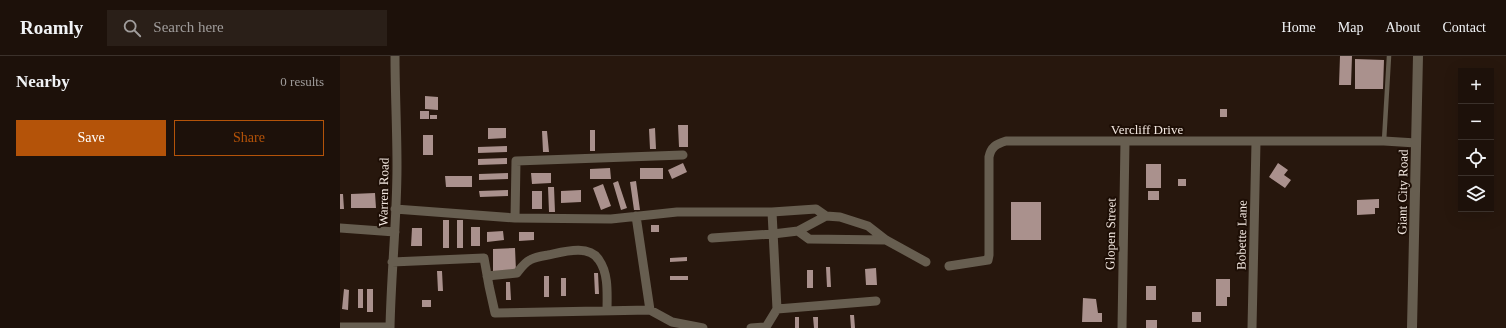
<!DOCTYPE html>
<html lang="en">
<head>
<meta charset="utf-8">
<style>
	:root { --surface:#1d110a; --page:#2a1f18; --text:#f1f3f6; --muted:#a09d9c; --line:#3b312b; --accent:#b45309 }
	body { margin:0; font-family:Georgia,serif; background:var(--page); color:var(--text) }
	.controls { position:absolute; right:12px; top:12px; display:grid; overflow:hidden; border-radius:0px; box-shadow:0 4px 16px #0002 }
	.controls button { width:36px; height:36px; display:grid; place-items:center; padding:0; border:0; border-bottom:1px solid var(--line); background:var(--surface); color:var(--text); font:20px sans-serif }
	.list { margin:0; padding:0; list-style:none }
	h2 { display:flex; justify-content:space-between; align-items:center; height:52px; margin:0; padding:0 16px; font-size:17px }
	h2 small { font-size:13px; font-weight:400; color:var(--muted) }
	.actions { display:flex; gap:8px; padding:12px 16px }
	.actions a { flex:1; padding:9px 0; border:1px solid var(--accent); border-radius:0px; text-align:center; font-size:14px; color:var(--accent) }
	.actions .main { background:var(--accent); color:#fff }
	.icon { flex:none; width:22px; height:22px; fill:none; stroke:currentColor; stroke-width:2; stroke-linecap:round; stroke-linejoin:round }
	.map { position:relative; flex:none; width:1166px; height:272px; overflow:hidden }
	header { display:flex; align-items:center; gap:24px; box-sizing:border-box; height:56px; padding:0 20px; background:var(--surface); border-bottom:1px solid var(--line) }
	header strong { font-size:19px }
	nav { display:flex; gap:22px; margin-inline-start:auto; font-size:14px }
	.search { width:280px; height:36px; background:var(--page); display:flex; align-items:center; gap:10px; box-sizing:border-box; padding:0 14px; border-radius:0px; color:var(--muted); font-size:15px }
	main { display:flex }
	aside { flex:1; background:var(--surface) }
	.map>svg:first-child { display:block }
	.building { fill:#aa918d }
	.lines { fill:none; stroke-linecap:round; stroke-linejoin:round }
	.service { stroke:#675e50; stroke-width:4.5 }
	.minor { stroke:#675e50; stroke-width:9 }
	.tertiary { stroke:#675e50; stroke-width:10 }
	.labels { text-anchor:middle; stroke-width:4; stroke-linejoin:round; paint-order:stroke }
	.street-label { font-size:13px; fill:#f3e8e1; stroke:#1d0e05 }
</style>
</head>
<body>
<header>
<strong>Roamly</strong>
<div class="search"><svg class="icon" aria-label="search" viewBox="0 0 24 24"><circle cx="10" cy="10" r="6"/><path d="M15 15l6 6"/></svg>Search here</div>
<nav><a>Home</a><a>Map</a><a>About</a><a>Contact</a></nav>
</header>
<main>
<aside>
<h2>Nearby<small>0 results</small></h2>
<ul class="list">
</ul>
<div class="actions"><a class="main">Save</a><a>Share</a></div>
</aside>
<div class="map">
<svg width="1166" height="272" viewBox="0 0 1166 272">
	<rect width="100%" height="100%" fill="#27170d"/>
	<path class="building" d="M1000 0H1012L1011 29H999Z
		M1015 3 1044 4 1043 33H1015Z
		M85 40 98 41V54L85 53Z
		M880 53H887V61H880Z
		M80 55H89V63H80Z
		M90 59H97V63H90Z
		M338 69H348V91H339Z
		M148 72H166V82L148 83Z
		M315 72 316 93H310L309 73Z
		M250 74H255V95H250Z
		M202 75H207L209 96H203Z
		M83 79H93V99H83Z
		M167 90V96L138 97V91Z
		M167 102V108L138 109V103Z
		M343 107 347 116 332 123 328 114Z
		M938 107 948 114 944 119 951 124 945 132 929 121Z
		M806 108H821V132H806Z
		M270 112 271 123H250V113Z
		M300 112H323V123H300Z
		M168 117V123L139 124V118Z
		M191 117H211V127L192 128Z
		M105 120H132V131H106Z
		M838 123H846V130H838Z
		M278 125 287 152 281 154 273 127Z
		M296 125 300 154H294L290 126Z
		M263 128 271 150 261 154 253 132Z
		M208 131H214L215 156H209Z
		M168 134V140L140 141 139 135Z
		M241 134V146L221 147V135Z
		M192 135H202V153H192Z
		M808 135H819V144H808Z
		M35 137 36 152H11V138Z
		M0 138H3L4 153H0Z
		M1039 143V152H1035V158L1017 159V144Z
		M671 146H701V184H671Z
		M103 164H109V192H103Z
		M117 164H123V192H117Z
		M311 169H319V176H311Z
		M131 171H140V190H131Z
		M72 172H82V190H71Z
		M163 175 164 184 147 186V176Z
		M179 176H194V184L179 185Z
		M175 192 176 215 153 216V193Z
		M347 201V205L330 206V202Z
		M486 211H490L491 231H487Z
		M536 212 537 229H526L525 213Z
		M467 214H473V232H467Z
		M97 215H102L103 235H98Z
		M254 217H258L259 238H255Z
		M204 220H209V241H204Z
		M330 220H348V224H330Z
		M221 222H226V240H221Z
		M876 223H890V241H887V250H876Z
		M166 226H170L171 244H166Z
		M806 230H816V244H806Z
		M4 233 9 234 8 254 2 253Z
		M18 233H23V252H18Z
		M27 233H33V256H27Z
		M743 242 756 243 758 257H762V266H742Z
		M82 244H91V251H82Z
		M852 256H861V266H852Z
		M510 259H514L515 272H511Z
		M455 261H459V272H455Z
		M473 261H478V272H474Z
		M806 264H817V272H806Z"/>
	<g class="lines">
		<path class="service" d="M1044 85 1049 0"/>
		<path class="minor" d="M55 153 175 162 271 163 337 156H432L476 153 486 160 500 161 528 170 546 184 586 206
			M432 156 437 253
			M296 160 310 254
			M175 162 176 105 343 99
			M0 172 55 176
			M458 175 469 183 546 184
			M372 182 433 178 458 175 486 160
			M52 206 144 202 149 230 155 257 310 254 332 266 363 272
			M609 210 648 204 649 199V101C651 91 656 88 666 85H1044L1076 87
			M147 220 177 217C181 212 184 207 190 204 195 201 202 200 208 199 223 196 249 188 259 204 269 218 267 239 267 255
			M0 271H50
			M50 272C51 218 57 164 57 110 57 73 55 37 55 0
			M411 272 426 271 437 253 536 245
			M782 272 785 85
			M912 272 916 86"/>
		<path class="tertiary" d="M1072 272 1078 0"/>
	</g>
	<g class="labels">
		<g class="street-label">
			<text x="807" y="78">Vercliff Drive</text>
			<text transform="translate(43 136) rotate(-89)" y="5">Warren Road</text>
			<text transform="translate(1062 136) rotate(-89)" y="5">Giant City Road</text>
			<text transform="translate(770 178) rotate(-89)" y="5">Glopen Street</text>
			<text transform="translate(901 179) rotate(-89)" y="5">Bobette Lane</text>
		</g>
	</g>
</svg>
<div class="controls">
<button>+</button>
<button>−</button>
<button><svg class="icon" aria-label="locate" viewBox="0 0 24 24"><circle cx="12" cy="12" r="6"/><path d="M12 2v4M12 18v4M2 12h4M18 12h4"/></svg></button>
<button><svg class="icon" aria-label="layers" viewBox="0 0 24 24"><path d="M12 4l9 5-9 5-9-5zM3 14l9 5 9-5"/></svg></button>
</div>
</div>
</main>
</body>
</html>
